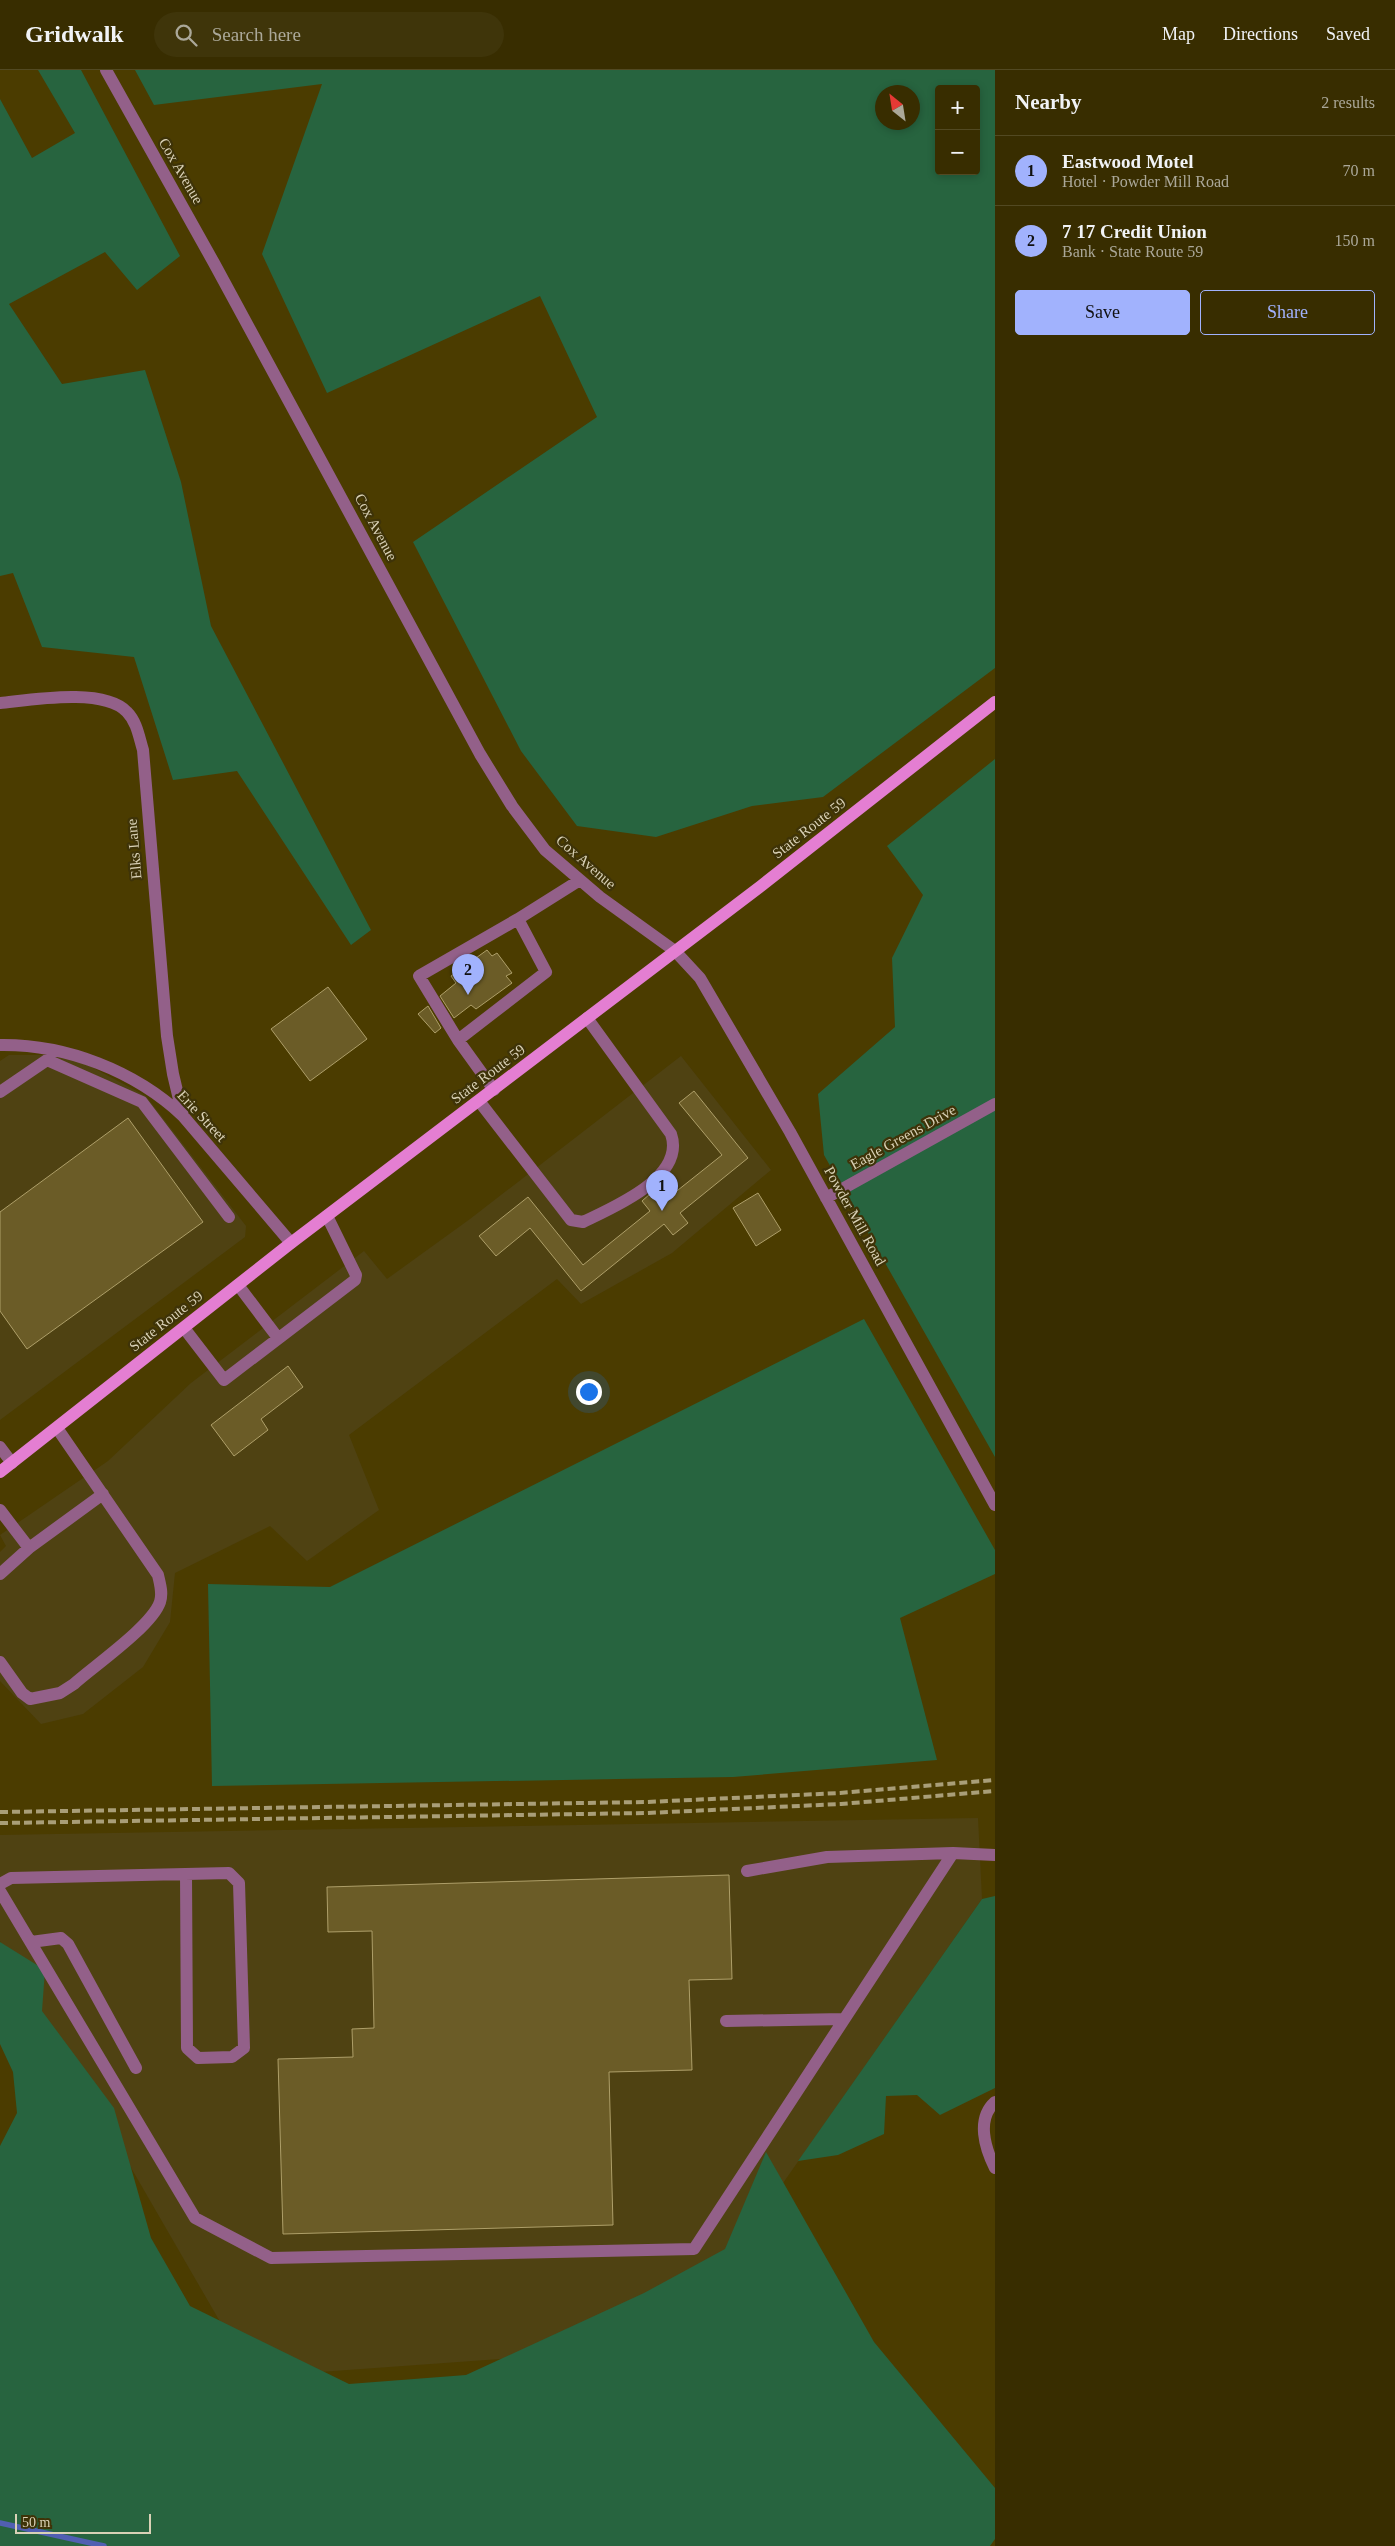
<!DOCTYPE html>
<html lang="en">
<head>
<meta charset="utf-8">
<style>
	:root { --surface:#382d00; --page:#3f350a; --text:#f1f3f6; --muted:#aba899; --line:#524922; --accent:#a1b2fd }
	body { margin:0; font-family:Georgia,serif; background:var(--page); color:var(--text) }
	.controls { position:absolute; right:15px; top:15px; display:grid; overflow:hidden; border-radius:5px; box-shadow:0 2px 8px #0003 }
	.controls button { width:45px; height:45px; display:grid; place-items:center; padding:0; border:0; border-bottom:1px solid var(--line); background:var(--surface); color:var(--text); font:25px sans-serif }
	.compass { position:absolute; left:875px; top:15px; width:45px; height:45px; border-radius:50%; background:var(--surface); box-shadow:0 2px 8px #0003; rotate:330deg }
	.scale { position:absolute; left:15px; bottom:12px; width:136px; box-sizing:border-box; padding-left:5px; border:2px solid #d9d1b6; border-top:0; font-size:14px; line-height:18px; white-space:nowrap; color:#d9d1b6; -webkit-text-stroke:4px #3e3308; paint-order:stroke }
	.you { position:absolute; left:588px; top:1321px; width:18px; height:18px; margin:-12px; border:4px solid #fff; border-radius:50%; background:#1a73e8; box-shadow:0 0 0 8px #1a73e833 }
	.badge { display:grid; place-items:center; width:32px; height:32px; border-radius:50%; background:var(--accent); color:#111; font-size:16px; font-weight:700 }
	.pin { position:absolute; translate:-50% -41px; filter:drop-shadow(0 1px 2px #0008) }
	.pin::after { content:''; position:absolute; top:26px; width:18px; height:15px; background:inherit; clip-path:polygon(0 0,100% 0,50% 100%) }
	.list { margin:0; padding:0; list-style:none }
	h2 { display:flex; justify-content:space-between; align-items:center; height:65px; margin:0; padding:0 20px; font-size:21px }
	h2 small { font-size:16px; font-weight:400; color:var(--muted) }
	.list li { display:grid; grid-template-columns:32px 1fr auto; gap:15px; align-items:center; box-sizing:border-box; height:70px; padding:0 20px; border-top:1px solid var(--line) }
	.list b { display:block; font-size:19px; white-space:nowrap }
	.list p { margin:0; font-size:16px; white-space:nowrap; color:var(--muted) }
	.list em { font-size:16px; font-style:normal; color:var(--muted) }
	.actions { display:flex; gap:10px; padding:15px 20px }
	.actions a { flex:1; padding:11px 0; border:1px solid var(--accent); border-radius:5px; text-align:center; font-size:18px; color:var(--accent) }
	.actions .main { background:var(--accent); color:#111 }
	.icon { flex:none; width:28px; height:28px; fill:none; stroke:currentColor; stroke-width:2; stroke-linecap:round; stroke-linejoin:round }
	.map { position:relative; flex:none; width:995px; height:2476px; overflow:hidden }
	header { display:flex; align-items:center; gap:30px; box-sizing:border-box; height:70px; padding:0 25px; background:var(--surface); border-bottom:1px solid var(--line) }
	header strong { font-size:24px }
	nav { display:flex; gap:28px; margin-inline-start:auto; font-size:18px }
	.search { width:350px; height:45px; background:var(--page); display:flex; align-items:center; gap:12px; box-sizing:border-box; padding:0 18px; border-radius:28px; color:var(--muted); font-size:19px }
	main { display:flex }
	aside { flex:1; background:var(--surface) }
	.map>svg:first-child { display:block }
	.built { fill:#4f4212 }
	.green { fill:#27643f; fill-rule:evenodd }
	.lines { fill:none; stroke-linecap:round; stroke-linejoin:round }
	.stream { stroke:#515fb2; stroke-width:5.5 }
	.building { fill:#6b5c27; stroke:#ae9f69 }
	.minor { stroke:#936089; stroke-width:12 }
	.major { stroke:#e47ed2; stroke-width:12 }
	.rail { stroke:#a99e78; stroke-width:4; stroke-dasharray:8 4; stroke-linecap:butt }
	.labels { text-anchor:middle; stroke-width:4.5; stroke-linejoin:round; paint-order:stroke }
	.street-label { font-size:15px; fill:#d9d1b6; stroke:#3e3308 }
</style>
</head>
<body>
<header>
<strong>Gridwalk</strong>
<div class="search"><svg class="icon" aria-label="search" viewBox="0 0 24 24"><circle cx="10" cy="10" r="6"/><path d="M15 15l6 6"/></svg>Search here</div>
<nav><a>Map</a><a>Directions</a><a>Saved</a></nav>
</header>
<main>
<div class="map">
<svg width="995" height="2476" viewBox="0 0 995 2476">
	<rect width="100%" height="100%" fill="#4b3c00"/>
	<path class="built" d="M9 985H69L146 1026 246 1156 245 1167 0 1350V991Z
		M681 986 771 1100 672 1183 581 1234 557 1209 349 1365 379 1440 307 1491 270 1456 175 1503 170 1552 143 1597 83 1644 41 1654 0 1611V1482L6 1476 0 1465 108 1391 191 1313 364 1181 387 1209 470 1149Z
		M978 1748 982 1829 729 2190 625 2280 252 2307 0 1871V1765Z"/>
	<path class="green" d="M38 0H81L180 186 137 220 105 182 9 234 62 314 145 300 181 412 211 556 371 860 351 875 237 701 173 710 134 587 42 577 13 503 0 506V29L32 88 75 63Z
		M135 0H995V598L823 727 752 736 656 767 577 756 521 681 413 472 597 347 540 226 327 323 262 184 322 14 154 35ZM939 19H976V101H939ZM912 22V52H882V22Z
		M995 689V1387L824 1085 818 1024 895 957 892 888 923 825 887 776Z
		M864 1249 995 1480V1504L900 1548 937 1690 733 1707 212 1716 208 1514 330 1517Z
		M995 1826V2018L940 2045 917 2025 886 2026 884 2064 838 2085 798 2091 982 1829Z
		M0 1872 45 1900 42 1941 114 2038 151 2168 190 2236 349 2314 466 2305 644 2223 725 2179 766 2082 874 2272 995 2418V2469L990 2476H0V2076L17 2043 13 2002 0 1974Z"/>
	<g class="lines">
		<path class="stream" d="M0 2453 104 2476"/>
	</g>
	<path class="building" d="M487 880 492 886 497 883 512 903 506 906 512 913 476 939 471 935 454 948 440 926 456 913 451 906Z
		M328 917 367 969 310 1011 271 959Z
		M428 936 441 958 435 963 418 944Z
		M694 1021 748 1088 680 1143 688 1153 673 1165 664 1154 581 1221 530 1158 496 1186 479 1166 528 1127 583 1195 650 1141 642 1131 659 1116 668 1128 722 1085 679 1033Z
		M128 1048 203 1152 27 1279 0 1241V1142Z
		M758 1123 781 1160 756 1176 733 1138Z
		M288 1296 303 1317 261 1349 268 1360 234 1386 211 1355Z
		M729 1805 732 1909 689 1910 692 2000 609 2002 613 2155 283 2164 278 1989 353 1987 352 1959 374 1958 372 1861 328 1862 327 1817Z"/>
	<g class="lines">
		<path class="minor" d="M106 0 214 193 480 684 512 736 545 780 600 827 675 881 700 908 790 1062 995 1435
			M0 633C30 630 104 617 127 642 137 652 139 667 143 680L167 966 173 1004 183 1046
			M458 970 546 902 518 849 580 810
			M0 975C66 974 135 1001 183 1046L291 1173
			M494 1020 458 970 419 906 518 849
			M0 1022 47 990 142 1032 229 1147
			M479 1031 571 1150 583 1152C614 1137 686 1107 671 1064L587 948
			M826 1128 995 1034
			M238 1215 278 1268
			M184 1258 224 1310 355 1210 356 1205 327 1146
			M0 1377 12 1393
			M0 1440 29 1478
			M0 1504 29 1478 103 1424
			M0 1592 22 1623 30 1629 60 1623 74 1614C94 1596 152 1556 160 1532 163 1523 160 1514 158 1505L57 1358
			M747 1801 827 1787 953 1783
			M0 1814 11 1808 229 1803 239 1813 244 1978 232 1987 198 1988 187 1978 186 1804
			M0 1821 195 2148 271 2188 694 2179 953 1783 995 1785
			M31 1872 61 1868 68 1874 136 1998
			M726 1951 844 1949
			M995 2032C976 2049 985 2078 995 2098"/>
		<path class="major" d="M0 1402 291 1173 761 816 995 632"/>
		<path class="rail" d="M0 1742 647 1732 840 1723 995 1710
			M0 1753 647 1743 841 1734 995 1721"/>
	</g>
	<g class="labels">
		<g class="street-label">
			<text transform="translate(181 101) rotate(60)" y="5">Cox Avenue</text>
			<text transform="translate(376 457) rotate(62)" y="5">Cox Avenue</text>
			<text transform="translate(809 758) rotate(-38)" y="5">State Route 59</text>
			<text transform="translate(134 779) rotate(-95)" y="5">Elks Lane</text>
			<text transform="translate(586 792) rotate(41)" y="5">Cox Avenue</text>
			<text transform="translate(488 1004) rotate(-37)" y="5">State Route 59</text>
			<text transform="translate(202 1046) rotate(47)" y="5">Erie Street</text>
			<text transform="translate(903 1067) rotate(-29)" y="5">Eagle Greens Drive</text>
			<text transform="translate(855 1146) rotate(61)" y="5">Powder Mill Road</text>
			<text transform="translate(166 1251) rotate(-38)" y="5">State Route 59</text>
		</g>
	</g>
</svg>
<div class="controls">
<button>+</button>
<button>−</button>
</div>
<svg class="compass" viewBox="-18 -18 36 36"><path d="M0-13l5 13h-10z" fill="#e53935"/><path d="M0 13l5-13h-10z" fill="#aba899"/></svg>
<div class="scale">50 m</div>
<div class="you"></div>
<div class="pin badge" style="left:662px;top:1141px">1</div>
<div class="pin badge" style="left:468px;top:925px">2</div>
</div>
<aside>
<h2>Nearby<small>2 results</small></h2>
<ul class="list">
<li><span class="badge">1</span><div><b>Eastwood Motel</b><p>Hotel · Powder Mill Road</p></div><em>70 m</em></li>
<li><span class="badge">2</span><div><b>7 17 Credit Union</b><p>Bank · State Route 59</p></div><em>150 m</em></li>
</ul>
<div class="actions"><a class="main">Save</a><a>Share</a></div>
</aside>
</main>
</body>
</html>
